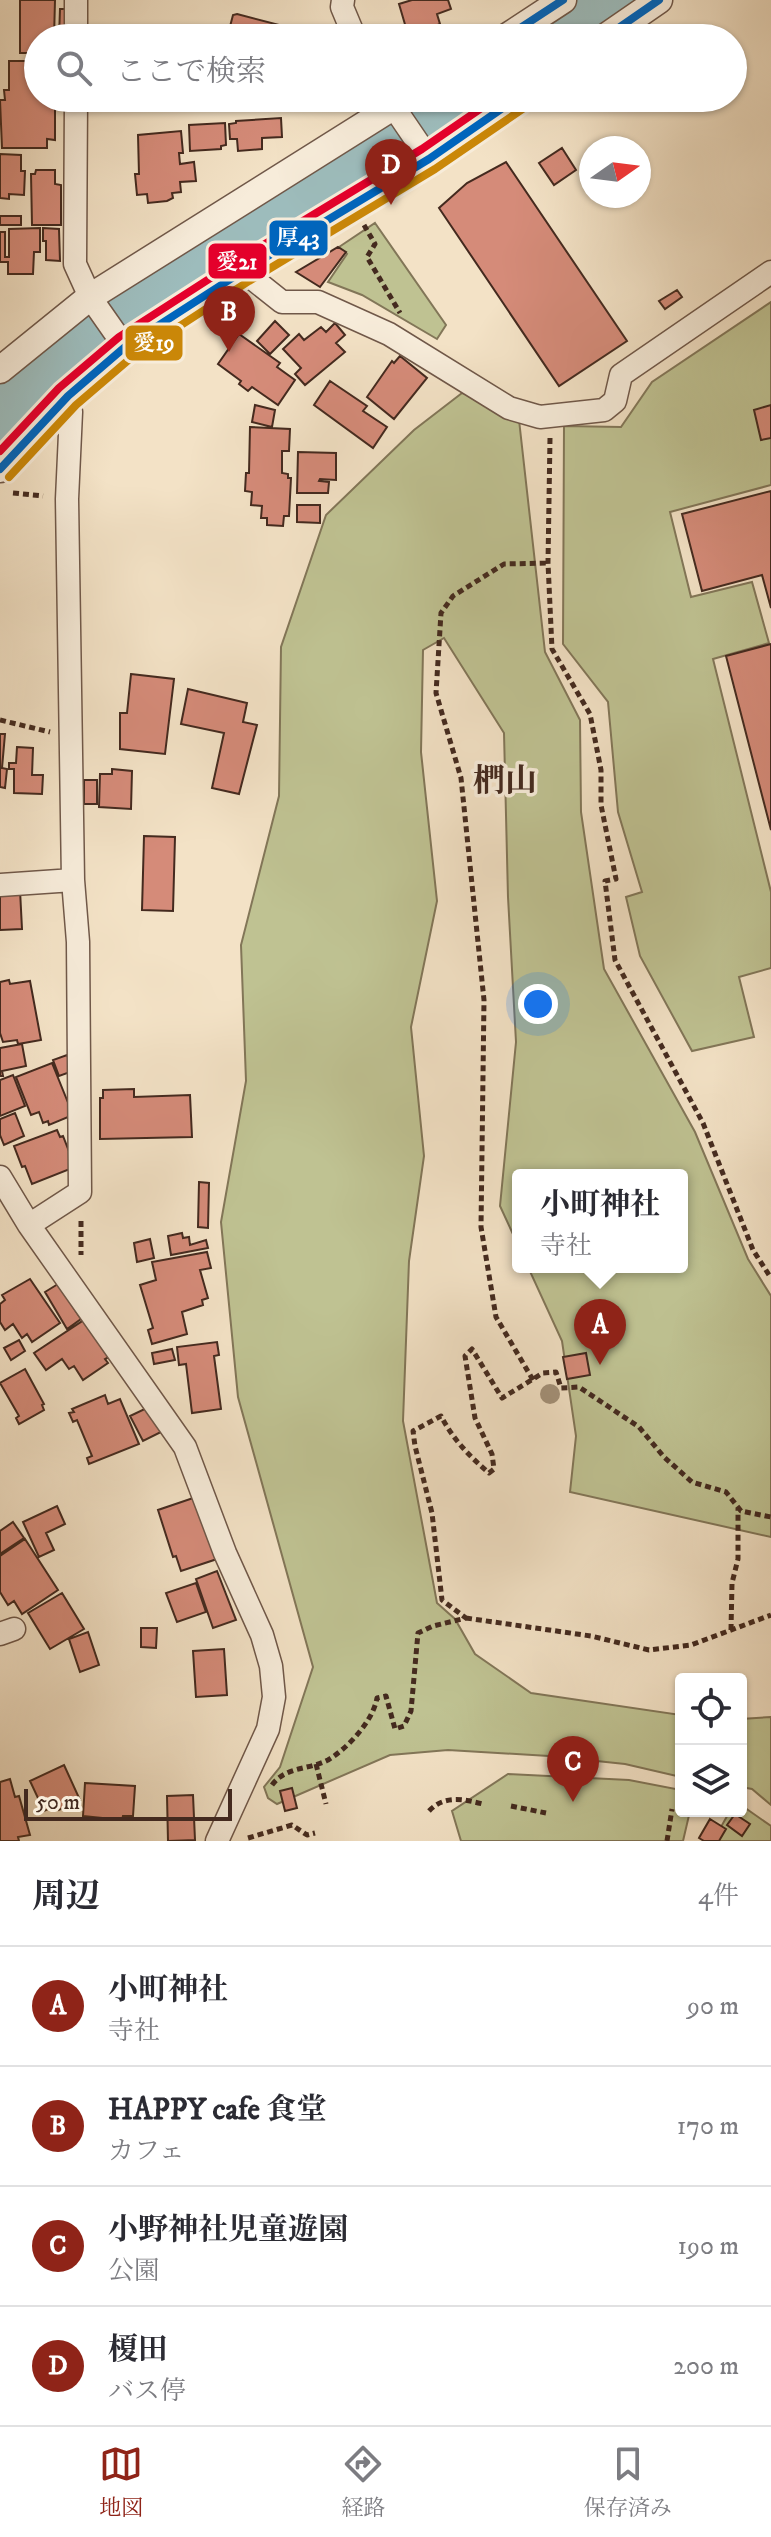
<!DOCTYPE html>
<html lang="ja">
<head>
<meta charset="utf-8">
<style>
	:root { --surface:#fff; --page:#f7f7f7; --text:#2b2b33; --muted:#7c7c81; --line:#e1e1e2; --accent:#8f2418 }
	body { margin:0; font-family:"IM FELL DW Pica","Noto Serif JP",serif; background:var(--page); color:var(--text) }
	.controls { position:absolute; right:24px; bottom:24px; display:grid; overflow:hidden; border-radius:8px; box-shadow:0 2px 6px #0004 }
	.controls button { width:72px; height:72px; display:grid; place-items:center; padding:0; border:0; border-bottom:2px solid var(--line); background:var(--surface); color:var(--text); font:40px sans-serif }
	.compass { position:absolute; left:579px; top:136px; width:72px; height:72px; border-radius:50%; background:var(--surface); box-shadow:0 2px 6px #0004; rotate:76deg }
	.scale { position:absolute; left:24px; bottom:20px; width:208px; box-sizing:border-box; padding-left:8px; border:4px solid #442a1f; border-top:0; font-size:22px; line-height:28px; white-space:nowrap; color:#442a1f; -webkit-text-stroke:6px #f7ecda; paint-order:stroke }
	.you { position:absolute; left:538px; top:1004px; width:28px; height:28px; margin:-20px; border:6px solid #fff; border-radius:50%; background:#1a73e8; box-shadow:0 0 0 12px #1a73e833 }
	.badge { display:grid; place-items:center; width:52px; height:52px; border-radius:50%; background:var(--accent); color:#fff; font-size:26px; font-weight:700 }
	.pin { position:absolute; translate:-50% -66px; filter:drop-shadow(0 2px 4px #0008) }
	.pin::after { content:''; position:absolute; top:42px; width:28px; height:24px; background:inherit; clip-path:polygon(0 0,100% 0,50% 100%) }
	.popup { position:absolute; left:512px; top:1169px; width:176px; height:104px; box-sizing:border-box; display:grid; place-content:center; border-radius:8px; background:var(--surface); filter:drop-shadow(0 2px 6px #0005); font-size:26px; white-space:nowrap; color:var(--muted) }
	.popup b { font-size:30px; color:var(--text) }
	.popup::after { content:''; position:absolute; left:50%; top:100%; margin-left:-16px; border:16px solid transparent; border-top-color:var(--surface) }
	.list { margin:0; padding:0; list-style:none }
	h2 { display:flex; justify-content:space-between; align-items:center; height:104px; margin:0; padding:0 32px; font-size:34px }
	h2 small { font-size:26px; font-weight:400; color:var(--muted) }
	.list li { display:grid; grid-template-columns:52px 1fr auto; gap:24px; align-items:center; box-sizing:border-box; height:120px; padding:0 32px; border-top:2px solid var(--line) }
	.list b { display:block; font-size:30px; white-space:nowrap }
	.list p { margin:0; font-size:26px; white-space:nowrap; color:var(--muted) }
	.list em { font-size:26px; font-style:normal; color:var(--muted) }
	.icon { flex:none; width:44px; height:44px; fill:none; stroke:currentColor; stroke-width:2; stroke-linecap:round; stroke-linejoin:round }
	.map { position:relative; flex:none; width:771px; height:1841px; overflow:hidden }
	.search { position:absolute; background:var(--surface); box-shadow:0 2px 6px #0004; left:24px; right:24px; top:24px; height:88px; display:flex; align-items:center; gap:20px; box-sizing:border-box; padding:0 28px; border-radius:44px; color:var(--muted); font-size:30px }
	.sheet { height:584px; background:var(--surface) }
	nav { display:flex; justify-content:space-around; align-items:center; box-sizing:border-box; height:112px; border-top:2px solid var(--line); background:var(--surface); font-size:22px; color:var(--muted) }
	nav a { display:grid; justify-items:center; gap:4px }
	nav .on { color:var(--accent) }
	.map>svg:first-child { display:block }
	.green { fill:#bfc292; stroke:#827658; stroke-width:2 }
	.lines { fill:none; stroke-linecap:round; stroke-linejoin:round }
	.river { stroke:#9dbcbc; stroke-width:50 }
	.building { fill:#d58b79; stroke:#442a1f; stroke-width:2 }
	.minor-casing { stroke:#705849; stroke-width:25 }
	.tertiary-casing { stroke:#705849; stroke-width:29 }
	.path { stroke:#442a1f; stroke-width:5; stroke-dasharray:6 4; stroke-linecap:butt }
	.minor { stroke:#f7ecda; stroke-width:22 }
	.tertiary { stroke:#f7ecda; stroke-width:26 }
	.bus-1-casing { stroke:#f7ecda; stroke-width:14 }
	.bus-2-casing { stroke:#f7ecda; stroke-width:14 }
	.bus-3-casing { stroke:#f7ecda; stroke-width:14 }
	.bus-1 { stroke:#0065bd; stroke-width:8 }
	.bus-2 { stroke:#ca8708; stroke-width:8 }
	.bus-3 { stroke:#e4002b; stroke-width:8 }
	.tree { fill:#a4927a }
	.labels { text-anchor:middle; stroke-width:7; stroke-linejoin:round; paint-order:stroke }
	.neighbourhood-label { font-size:32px; font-weight:bold; fill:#442a1f; stroke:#f7ecda }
	.line-badge { stroke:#f7ecda; stroke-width:3 }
	.badge-label { font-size:22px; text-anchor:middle; font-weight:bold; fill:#fff }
</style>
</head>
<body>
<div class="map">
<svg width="771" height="1841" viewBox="0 0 771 1841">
	<rect width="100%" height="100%" fill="#f3e2c6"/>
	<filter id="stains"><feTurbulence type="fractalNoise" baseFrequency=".0025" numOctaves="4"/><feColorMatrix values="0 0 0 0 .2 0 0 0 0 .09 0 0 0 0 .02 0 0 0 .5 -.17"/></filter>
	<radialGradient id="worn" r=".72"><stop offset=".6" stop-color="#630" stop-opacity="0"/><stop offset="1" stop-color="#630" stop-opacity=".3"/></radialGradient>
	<path class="green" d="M375 223 446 325 437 339 362 295 328 282 347 254 339 247Z
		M771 302V485L670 512 691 597 752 582 769 643 713 659 771 892V968L739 977 754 1037 692 1051 640 956 626 897 642 892 618 812 608 702 563 644 564 426 621 427 652 382Z
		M462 393 517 402 545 652 580 720 581 812 604 969 695 1132 748 1259 771 1296V1537L570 1492 576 1436 562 1341 528 1267H682V1175H518V1245L500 1206 516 1042 508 897 504 733 444 638 423 650 421 752 437 901 411 1027 424 1156 409 1261 403 1421 437 1603 455 1619 475 1654 531 1693 681 1715V1777L625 1764 549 1756 448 1750 390 1755 277 1804 268 1798 264 1787 280 1767 313 1667 238 1397 221 1222 246 1081 241 945 279 796 281 647 326 515 414 430Z
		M771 1717V1805L752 1789 741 1787V1719Z
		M508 1774 629 1780 681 1790V1811H690L683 1841H461L452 1811Z
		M741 1805 771 1826V1841H713L730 1811H741Z"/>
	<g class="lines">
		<path class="river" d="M553 38 613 0
			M0 417 56 363 121 311 460 98"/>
	</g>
	<path class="building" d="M20 0H55L54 38H38V53H20Z
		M412 0H448L451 9 437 14 440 24 432 27 436 38H409L399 4Z
		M60 9H68L67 38H59Z
		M237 14 310 33 309 38H227L233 15Z
		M9 61H38V98H55V140L47 139V148H2L0 100H5L4 90H9Z
		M281 118 282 137 262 138V149L238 151 237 139H230L229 124 236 123V121Z
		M225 123 226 145 221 146V149L190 151 189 125Z
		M181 131 183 153H179L180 164 194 162 196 181 180 182 181 192 172 193 173 198 167 201 148 203 147 194 137 195 135 174H139L138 135Z
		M562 148 576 170 554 185 539 163Z
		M0 154 21 155V171H25L24 195 9 194V199L0 198Z
		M506 162 627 341 559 386 439 208 467 183Z
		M36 170H55V184L61 185V225H32L31 174H35Z
		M0 216H21V225H0Z
		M40 228V252H34L33 274H8V262H0V232H5V257H9V229Z
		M43 228 59 229 60 261 46 260V241H43Z
		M338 247 346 252 320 287 296 272Z
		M677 290 682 297 665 309 659 301Z
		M275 321 289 335 270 354 257 341Z
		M335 323 345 335 336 343 345 352 305 385 295 374 301 368 283 349 299 334 304 340 321 327 326 332Z
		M239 334 280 363 277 367 295 380 278 405 252 387 248 391 239 384 241 381 218 364Z
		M400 356 427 378 394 419 367 397 392 361 394 363Z
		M330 381 367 406 363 411 387 427 373 448 314 405Z
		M255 405 275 410 272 427 252 422Z
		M771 405V438L761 440 754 410Z
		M250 427 290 429 289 451H282V473L288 474V478H291L289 516H284L283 526 267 525V518H261L262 506 251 505 252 492 245 491 246 473H249Z
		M298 452 336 453V480L320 479 319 481 329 482 328 493H297Z
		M771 491V608L762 575 702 591 682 514Z
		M297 505H320V523L297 522Z
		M771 644V830L726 656Z
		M131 674 174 679 165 754 120 749V713H127Z
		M188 689 247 703 243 722 257 725 239 794 212 788 224 733 181 724Z
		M0 734H5L2 768 7 769 5 788 0 787Z
		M17 747 33 748 32 775H43L42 794 14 793V769H9V763H16Z
		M112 769 132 771 131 809 99 807 100 774H112Z
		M84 780H97V804H84Z
		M144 836 175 837 173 911 142 910Z
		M20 890 22 929 0 930V891Z
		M9 980 10 984 30 981 41 1040 18 1044 17 1040 3 1042 0 1033V982Z
		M22 1044 26 1066 2 1071 3 1076H0V1048Z
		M67 1055 73 1071 59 1076 53 1060Z
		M52 1063 73 1115 49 1125 48 1121 43 1123 39 1112 31 1115 16 1077Z
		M13 1075 25 1106 0 1116V1080Z
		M134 1089V1097L190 1095 192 1137 100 1139V1098H103V1090Z
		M15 1113 24 1136 4 1145 0 1135V1119Z
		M57 1130 60 1137 63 1136 75 1167 32 1184 25 1166 22 1167 14 1146Z
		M199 1182 209 1183 208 1228 198 1227Z
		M182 1233 183 1238 189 1237 190 1245 206 1240 208 1248 171 1255 168 1236Z
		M150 1239 154 1258 137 1262 134 1243Z
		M207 1252 211 1268 200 1270 208 1298 202 1300 203 1305 182 1312 187 1334 152 1344 148 1330 153 1328 140 1285 156 1280 152 1262Z
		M30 1279 60 1323 32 1342 27 1334 22 1338 13 1324 5 1330 0 1322V1304L5 1300 2 1295Z
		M58 1284 81 1319 67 1329 45 1292Z
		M84 1320 109 1357 105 1359 108 1363 83 1380 74 1366 69 1369 62 1359 46 1370 34 1353Z
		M19 1340 25 1351 11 1360 4 1348Z
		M217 1342 219 1355 214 1356 221 1409 192 1413 186 1364 179 1365 177 1347Z
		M172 1349 175 1360 154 1364 152 1353Z
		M586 1353 590 1375 567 1379 563 1357Z
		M25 1369 44 1404 42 1405 44 1410 19 1424 16 1418 19 1416 0 1383Z
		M105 1395 108 1404 120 1399 139 1444 89 1464 87 1458 92 1456 77 1420 73 1422 69 1413 74 1412 72 1409Z
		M153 1405 165 1430 143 1441 130 1416Z
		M196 1497 217 1559 181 1571 176 1556 173 1557 158 1510Z
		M57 1506 65 1524 46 1533 54 1550 39 1557 23 1522Z
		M13 1522 24 1538 0 1554V1531Z
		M25 1539 58 1590 22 1614 14 1601 8 1605 0 1592V1556Z
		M217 1571 236 1620 213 1628 196 1579Z
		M196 1583 206 1612 177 1622 166 1593Z
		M62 1593 84 1629 50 1649 28 1613Z
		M141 1628H157L156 1648 141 1647Z
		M88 1632 99 1665 80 1672 69 1639Z
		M224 1649 227 1695 196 1697 193 1651Z
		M64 1765 80 1800 59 1810 57 1805 44 1811 30 1781Z
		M10 1779 15 1797 19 1796 30 1835 18 1837 19 1841H0V1782Z
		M85 1783 135 1786 133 1816H123L122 1820 83 1816Z
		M292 1788 297 1808 285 1811 280 1791Z
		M193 1795 195 1840 168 1841 167 1796Z
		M735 1814 750 1824 742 1836 727 1825Z
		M710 1819 726 1829 719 1841H704L699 1838Z"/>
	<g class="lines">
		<defs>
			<path id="minor" d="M343 0 342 7 355 38
				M76 38V0
				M76 98 75 264 90 297 125 347
				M379 98 393 106 429 159
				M243 271 282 302H318L389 334 509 408 540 417 604 410 615 401 621 375 771 272
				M0 885 73 880
				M0 1177 29 1225 185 1447 225 1553 262 1635 271 1666 274 1697 268 1729 217 1841
				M29 1225 80 1192 78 942 73 880 67 499 71 412 68 396
				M0 1634 14 1629"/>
			<path id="tertiary" d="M505 38 563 0
				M604 38 659 0
				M0 370 90 297 407 98
				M0 469 68 396 125 347 243 271 429 159 517 98"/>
		</defs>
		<use href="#minor" class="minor-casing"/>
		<use href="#tertiary" class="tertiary-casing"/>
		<path class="path" d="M364 225 375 244 367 257 400 313
			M550 438 548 563 552 649 590 714 601 770V805L616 879 605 881 615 960 703 1123 753 1250 771 1278
			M13 493 43 496
			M0 720 50 732
			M81 1221V1255
			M533 1380 496 1317 481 1227 484 1000 461 778 436 693 441 613 453 596 504 564 548 563
			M466 1618 591 1636 649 1650 691 1645 771 1615
			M731 1630 732 1583 738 1559V1508
			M316 1764 326 1804
			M272 1785C286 1766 309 1770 328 1760 348 1748 373 1721 377 1698L386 1696 395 1729 404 1726 411 1711 418 1633 433 1626 466 1618 442 1600 432 1513 415 1446 413 1431 441 1416C453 1439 469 1456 489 1473L494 1469 492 1454 475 1418 465 1356 472 1349 502 1398 543 1373 556 1372 561 1388 579 1387 639 1427 664 1457 692 1482 726 1492 741 1511 771 1517
			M511 1806 546 1813
			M429 1811C444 1795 463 1799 483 1804
			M248 1838 292 1825 307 1835 315 1833
			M667 1841 672 1809"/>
		<use href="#minor" class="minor"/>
		<use href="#tertiary" class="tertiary"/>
		<defs>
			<path id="bus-1" d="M505 38 563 0
				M604 38 659 0
				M0 469 68 396 125 347 243 271 429 159 517 98"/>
			<path id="bus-2" d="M9 477 76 405 132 357 249 281 435 169 524 108"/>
			<path id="bus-3" d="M0 451 59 388 119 337 237 261 422 149 496 98"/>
		</defs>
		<use href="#bus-1" class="bus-1-casing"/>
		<use href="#bus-2" class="bus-2-casing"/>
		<use href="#bus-3" class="bus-3-casing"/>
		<use href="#bus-1" class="bus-1"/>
		<use href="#bus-2" class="bus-2"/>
		<use href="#bus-3" class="bus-3"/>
	</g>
	<circle class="tree" cx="550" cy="1394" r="10"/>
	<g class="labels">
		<g class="neighbourhood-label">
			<text x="505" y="791">椚山</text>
		</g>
	</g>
	<g class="line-badge">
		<rect x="268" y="219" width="61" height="38" rx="8" fill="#0065bd"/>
		<rect x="207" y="242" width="61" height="38" rx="8" fill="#e4002b"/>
		<rect x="124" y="324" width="60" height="38" rx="8" fill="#ca8708"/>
	</g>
	<g class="badge-label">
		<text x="298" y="245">厚43</text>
		<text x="237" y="269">愛21</text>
		<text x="154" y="350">愛19</text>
	</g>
	<rect width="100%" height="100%" filter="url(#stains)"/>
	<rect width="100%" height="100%" fill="url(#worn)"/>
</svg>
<div class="controls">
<button><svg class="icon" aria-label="locate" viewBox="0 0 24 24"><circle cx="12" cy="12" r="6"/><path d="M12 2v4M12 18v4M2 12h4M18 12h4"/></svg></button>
<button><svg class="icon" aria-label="layers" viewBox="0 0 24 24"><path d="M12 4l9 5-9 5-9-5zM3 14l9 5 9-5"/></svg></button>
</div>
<svg class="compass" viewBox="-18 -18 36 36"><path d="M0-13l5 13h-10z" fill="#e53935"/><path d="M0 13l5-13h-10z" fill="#7c7c81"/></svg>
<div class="scale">50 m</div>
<div class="you"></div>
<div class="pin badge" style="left:600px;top:1365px">A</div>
<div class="popup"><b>小町神社</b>寺社</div>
<div class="pin badge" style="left:229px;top:352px">B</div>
<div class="pin badge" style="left:573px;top:1802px">C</div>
<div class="pin badge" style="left:391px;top:205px">D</div>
<div class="search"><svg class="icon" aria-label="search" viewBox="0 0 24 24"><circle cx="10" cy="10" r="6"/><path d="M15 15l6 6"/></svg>ここで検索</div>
</div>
<section class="sheet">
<h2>周辺<small>4件</small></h2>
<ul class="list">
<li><span class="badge">A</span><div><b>小町神社</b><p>寺社</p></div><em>90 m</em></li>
<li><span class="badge">B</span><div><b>HAPPY cafe 食堂</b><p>カフェ</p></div><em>170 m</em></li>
<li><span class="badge">C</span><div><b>小野神社児童遊園</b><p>公園</p></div><em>190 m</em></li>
<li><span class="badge">D</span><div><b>榎田</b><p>バス停</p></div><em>200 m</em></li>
</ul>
</section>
<nav>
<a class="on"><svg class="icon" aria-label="map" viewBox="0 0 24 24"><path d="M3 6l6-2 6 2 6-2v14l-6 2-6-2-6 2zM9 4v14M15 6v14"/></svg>地図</a>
<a><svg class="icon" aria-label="directions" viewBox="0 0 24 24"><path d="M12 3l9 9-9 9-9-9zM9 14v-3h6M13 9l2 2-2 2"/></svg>経路</a>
<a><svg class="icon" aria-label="saved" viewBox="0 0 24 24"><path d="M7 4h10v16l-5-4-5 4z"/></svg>保存済み</a>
</nav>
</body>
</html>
